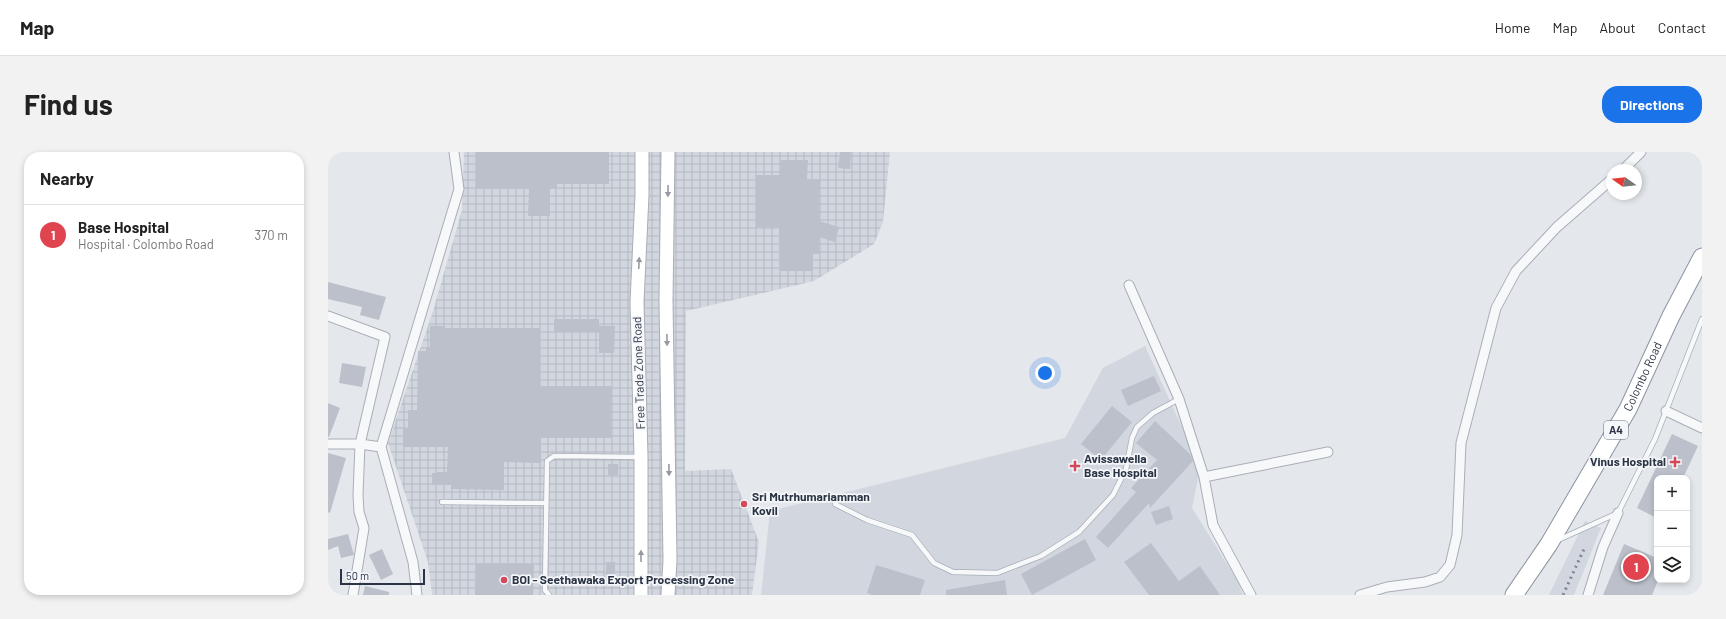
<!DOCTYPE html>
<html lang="en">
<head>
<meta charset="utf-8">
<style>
	:root { --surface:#fff; --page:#f2f2f2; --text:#222; --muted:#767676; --line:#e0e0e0; --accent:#1a73e8 }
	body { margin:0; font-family:Barlow,sans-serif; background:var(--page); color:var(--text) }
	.controls { position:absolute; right:12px; bottom:12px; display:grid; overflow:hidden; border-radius:8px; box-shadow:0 2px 6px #0003 }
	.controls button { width:36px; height:36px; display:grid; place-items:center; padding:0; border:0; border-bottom:1px solid var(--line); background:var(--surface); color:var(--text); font:20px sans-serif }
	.compass { position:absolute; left:1278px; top:12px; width:36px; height:36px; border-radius:50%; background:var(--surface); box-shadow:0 2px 6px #0003; rotate:285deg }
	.scale { position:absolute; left:12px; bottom:10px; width:85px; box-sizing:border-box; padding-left:4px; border:2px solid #2b3445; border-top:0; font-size:11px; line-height:14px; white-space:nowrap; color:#2b3445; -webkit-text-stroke:3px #f4f6f9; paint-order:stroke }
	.you { position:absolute; left:717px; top:221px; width:14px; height:14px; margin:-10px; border:3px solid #fff; border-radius:50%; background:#1a73e8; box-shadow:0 0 0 6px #1a73e833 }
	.badge { display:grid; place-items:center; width:26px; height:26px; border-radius:50%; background:var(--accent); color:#fff; font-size:13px; font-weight:700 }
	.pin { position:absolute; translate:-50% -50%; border:2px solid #fff; box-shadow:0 1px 4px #0006 }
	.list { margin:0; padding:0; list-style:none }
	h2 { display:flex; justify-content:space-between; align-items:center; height:52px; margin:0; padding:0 16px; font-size:17px }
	h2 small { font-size:13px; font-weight:400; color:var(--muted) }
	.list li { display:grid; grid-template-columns:26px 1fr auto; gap:12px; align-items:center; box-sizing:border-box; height:60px; padding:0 16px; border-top:1px solid var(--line) }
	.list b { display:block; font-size:15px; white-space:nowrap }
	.list p { margin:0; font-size:13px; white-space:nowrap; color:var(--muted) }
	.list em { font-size:13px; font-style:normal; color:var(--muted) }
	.icon { flex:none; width:22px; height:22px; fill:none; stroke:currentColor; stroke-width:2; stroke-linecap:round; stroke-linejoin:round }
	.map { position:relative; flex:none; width:1374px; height:443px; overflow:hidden; border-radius:16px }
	header { display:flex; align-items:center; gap:24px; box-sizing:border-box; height:56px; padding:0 20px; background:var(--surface); border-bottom:1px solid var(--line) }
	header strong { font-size:19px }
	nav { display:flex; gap:22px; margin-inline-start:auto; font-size:14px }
	.intro { display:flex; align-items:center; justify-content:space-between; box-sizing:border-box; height:96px; padding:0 24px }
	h1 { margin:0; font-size:28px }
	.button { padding:10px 18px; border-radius:16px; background:var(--accent); color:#fff; font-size:14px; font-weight:700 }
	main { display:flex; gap:24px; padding:0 24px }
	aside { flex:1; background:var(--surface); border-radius:16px; box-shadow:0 2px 6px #0003 }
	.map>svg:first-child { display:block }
	.built { fill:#d2d6de }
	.industrial { fill:url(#industrial-grid) }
	.building { fill:#bbc0ca }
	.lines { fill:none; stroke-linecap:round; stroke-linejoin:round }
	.lane-casing { stroke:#a9aeb7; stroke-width:6 }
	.street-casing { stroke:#a9aeb7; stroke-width:11 }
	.secondary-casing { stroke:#a9aeb7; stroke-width:15 }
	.highway-casing { stroke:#8b94a3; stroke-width:19 }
	.lane { stroke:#f7f8fa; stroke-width:4.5 }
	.street { stroke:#f7f8fa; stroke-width:9 }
	.secondary { stroke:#fff; stroke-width:13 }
	.highway { stroke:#fff; stroke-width:17 }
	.rail { stroke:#7d8696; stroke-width:3; stroke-dasharray:2 4; stroke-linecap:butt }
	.oneway { fill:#959aa2 }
	.poi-dot { fill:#d1495b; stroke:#f4f6f9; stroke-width:1.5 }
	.labels { text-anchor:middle; stroke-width:3.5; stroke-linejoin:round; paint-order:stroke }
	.shield { fill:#f4f6f9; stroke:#676e7b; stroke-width:1 }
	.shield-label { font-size:11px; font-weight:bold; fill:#2b3445 }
	.street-label { font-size:12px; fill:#2b3445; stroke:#f4f6f9 }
	.poi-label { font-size:12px; font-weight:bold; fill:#2b3445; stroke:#f4f6f9; text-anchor:start }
</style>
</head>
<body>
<header>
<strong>Map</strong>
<nav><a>Home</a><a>Map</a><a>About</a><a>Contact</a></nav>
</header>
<div class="intro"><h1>Find us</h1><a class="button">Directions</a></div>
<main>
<aside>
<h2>Nearby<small></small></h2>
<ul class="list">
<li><span class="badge" style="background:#e0444e">1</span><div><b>Base Hospital</b><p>Hospital · Colombo Road</p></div><em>370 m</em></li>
</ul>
</aside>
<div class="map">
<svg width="1374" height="443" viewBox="0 0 1374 443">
	<defs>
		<pattern id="industrial-grid" width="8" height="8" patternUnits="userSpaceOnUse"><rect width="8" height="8" fill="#d2d6de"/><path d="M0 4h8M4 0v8" fill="none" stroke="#b4b8c0"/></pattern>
	</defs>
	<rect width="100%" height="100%" fill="#e4e7ec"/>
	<path class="built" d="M817 194 868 306 871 322 864 356 909 428 915 443H433L442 359 737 286 775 216Z
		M1257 369 1273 376 1246 443H1221Z"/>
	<path class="industrial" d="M136 0H562L555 70 546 92 486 129 358 159 357 319 403 317 431 390 424 443H104L100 410 60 291 105 159 134 58Z"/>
	<path class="building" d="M148 0H281V32H229V36L222 37V64H200L201 37H148Z
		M512 0H523L522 17 510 16Z
		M453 8H480L479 27H492L491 69 511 75 507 90 491 85V102H485V119H452L451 75H428V23H452Z
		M0 130 58 145 51 168 32 163 34 155 0 147Z
		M226 167H271V180H226Z
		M102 174H117V176H212V234H284L283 286H213V311L176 310V338L123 337V333H104V321H108V320H119L120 295H75V277H80V258H89L90 199H98V195H102Z
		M271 174H287L286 201H271Z
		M14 211 38 215 34 235 11 231Z
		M826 224 833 239 800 254 793 238Z
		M0 251 12 256 1 285H0Z
		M784 254 804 270 773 308 753 292Z
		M827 269 862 302 865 309 822 356 821 351 780 396 768 385 808 340 803 336 829 308 808 291Z
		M1344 282 1370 294 1355 326H1329V366L1309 356Z
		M0 301 18 306 2 361 0 360Z
		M280 312H290V323H280Z
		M841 354 845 367 828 373 823 360Z
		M20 382 26 403 13 406 10 394 0 398V387Z
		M757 387 768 408 704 443 693 422Z
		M823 391 851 429 872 414 892 443H821L796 410Z
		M1296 392 1329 406V431L1324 443H1275Z
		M54 397 65 422 53 428 41 403Z
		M278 410H287V427H278Z
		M148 411 206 412 205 443H147Z
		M548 413 597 428 592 443H544L539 441Z
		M677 428 679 443H618V438Z
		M37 434 61 440V443H35Z"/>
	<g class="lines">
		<defs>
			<path id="lane" d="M114 350 218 351
				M507 352 539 368 584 383 606 411 625 420 669 421 713 404 751 380 785 343 798 317 804 286 809 275 825 261 851 247
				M1230 388 1290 361 1327 287 1374 167
				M221 443 217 438 219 309 226 304 312 305"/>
			<path id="street" d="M1295 18 1313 0
				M801 133 851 247 876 325 885 373 923 443
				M0 164 57 185 32 292 30 343 31 360 36 376 25 443
				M1338 259 1374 276
				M0 292H32L53 295
				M876 325 1000 300
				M89 443 85 410 53 295 131 37 126 0
				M1032 443 1059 435 1097 430 1112 425 1122 413 1129 383 1133 291 1168 156 1188 119 1229 75 1284 27
				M1260 443 1275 395 1290 361"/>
			<path id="secondary" d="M313 443V305L309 150 314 43V0
				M340 443 342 408 338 149 340 0"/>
			<g id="highway">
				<path id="s1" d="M1186 443 1221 392 1300 257 1343 164 1374 105"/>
			</g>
		</defs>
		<use href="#lane" class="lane-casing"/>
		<use href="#street" class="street-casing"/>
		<use href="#secondary" class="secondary-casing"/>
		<use href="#highway" class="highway-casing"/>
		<use href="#lane" class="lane"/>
		<use href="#street" class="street"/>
		<use href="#secondary" class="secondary"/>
		<use href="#highway" class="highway"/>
		<path class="rail" d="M1235 443 1256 397"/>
	</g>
	<defs><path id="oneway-solid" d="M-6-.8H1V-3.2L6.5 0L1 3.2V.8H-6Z"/></defs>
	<g class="oneway">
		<use href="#oneway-solid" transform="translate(340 39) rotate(91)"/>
		<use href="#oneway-solid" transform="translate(311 111) rotate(-87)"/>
		<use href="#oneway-solid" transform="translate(339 188) rotate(89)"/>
		<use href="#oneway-solid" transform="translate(341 318) rotate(89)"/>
		<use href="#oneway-solid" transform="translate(313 404) rotate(-90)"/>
	</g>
	<g class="poi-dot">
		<path d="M1345 304h4v4h4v4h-4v4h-4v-4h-4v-4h4z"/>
		<path d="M745 308h4v4h4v4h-4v4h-4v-4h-4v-4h4z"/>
		<circle cx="416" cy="352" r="4"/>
		<circle cx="176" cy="428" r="4"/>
	</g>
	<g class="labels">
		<rect class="shield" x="1276" y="269" width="24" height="18" rx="3"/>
		<g class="shield-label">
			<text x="1288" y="282">A4</text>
		</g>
		<g class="street-label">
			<text transform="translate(311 221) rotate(-92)" y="4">Free Trade Zone Road</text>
			<text dy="4" stroke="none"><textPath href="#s1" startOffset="254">Colombo Road</textPath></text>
		</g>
		<g class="poi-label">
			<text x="756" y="311">Avissawella<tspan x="756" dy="14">Base Hospital</tspan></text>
			<text x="1338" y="314" text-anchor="end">Vinus Hospital</text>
			<text x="424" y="349">Sri Mutrhumariamman<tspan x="424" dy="14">Kovil</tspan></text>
			<text x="184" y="432">BOI - Seethawaka Export Processing Zone</text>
		</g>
	</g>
</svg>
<div class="controls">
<button>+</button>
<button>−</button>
<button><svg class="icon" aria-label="layers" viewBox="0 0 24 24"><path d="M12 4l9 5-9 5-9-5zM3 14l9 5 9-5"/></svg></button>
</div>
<svg class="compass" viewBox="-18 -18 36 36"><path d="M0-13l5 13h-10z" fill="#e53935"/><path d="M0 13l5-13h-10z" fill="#767676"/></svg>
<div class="scale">50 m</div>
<div class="you"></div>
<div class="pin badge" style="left:1308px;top:415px;background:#e0444e">1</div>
</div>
</main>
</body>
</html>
